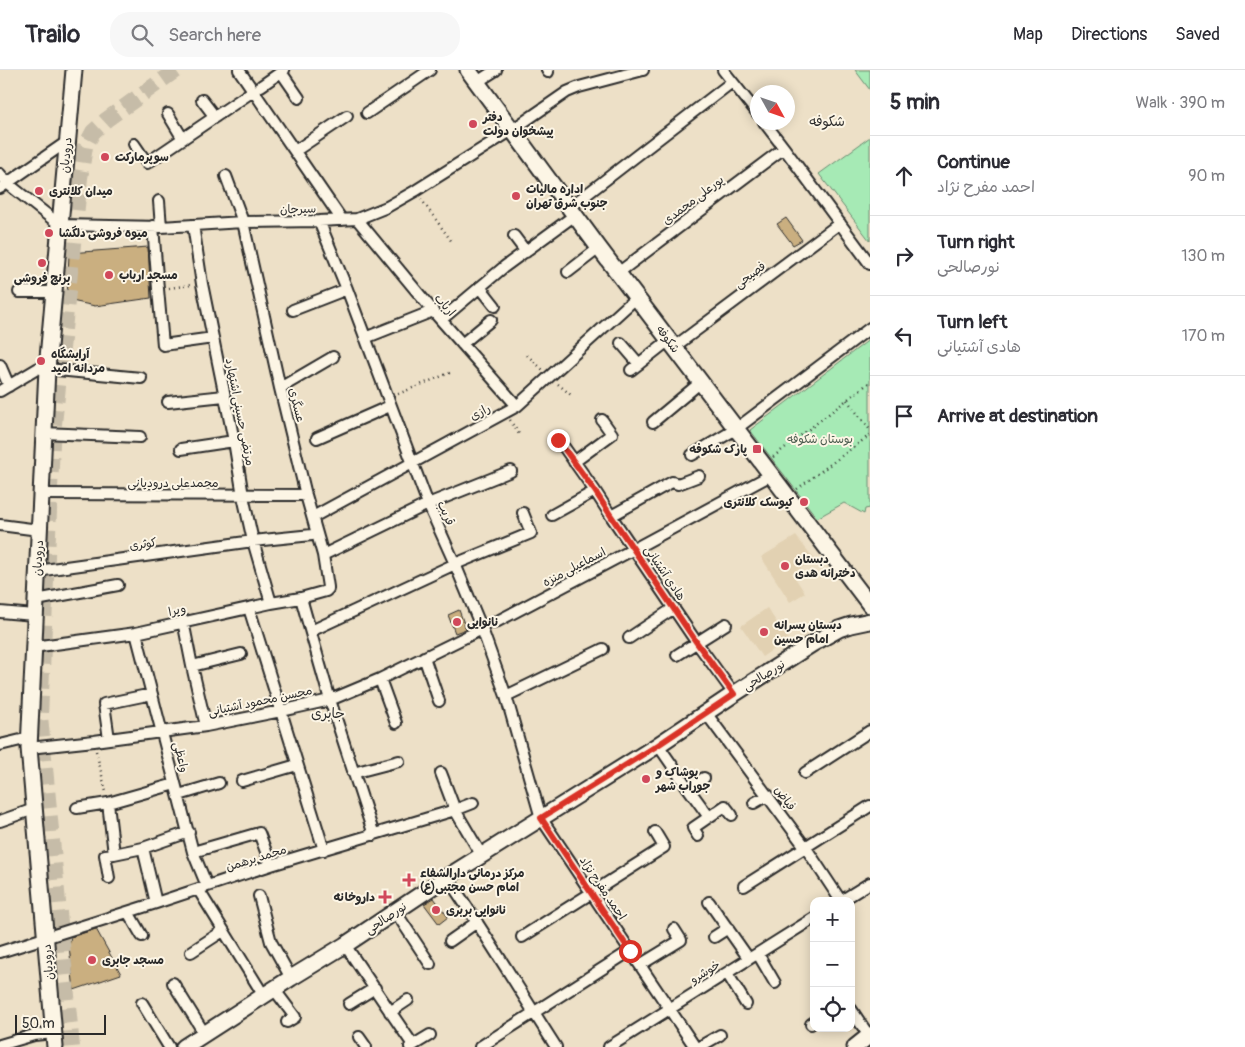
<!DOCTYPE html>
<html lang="en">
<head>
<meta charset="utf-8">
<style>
	:root { --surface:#fff; --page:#f7f7f7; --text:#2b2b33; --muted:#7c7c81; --line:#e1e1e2 }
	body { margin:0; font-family:Pangolin,"Playpen Sans Arabic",sans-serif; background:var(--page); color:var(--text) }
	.controls { position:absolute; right:15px; bottom:15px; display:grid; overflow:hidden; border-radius:10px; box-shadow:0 2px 12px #0003 }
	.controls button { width:45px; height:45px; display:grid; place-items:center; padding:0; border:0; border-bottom:1px solid var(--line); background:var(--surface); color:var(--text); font:25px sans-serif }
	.compass { position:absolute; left:750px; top:15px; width:45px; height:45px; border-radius:50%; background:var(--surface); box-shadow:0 2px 12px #0003; rotate:130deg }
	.scale { position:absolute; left:15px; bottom:12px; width:91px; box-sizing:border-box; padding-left:5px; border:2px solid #2b2b2b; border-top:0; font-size:14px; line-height:18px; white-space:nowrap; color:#2b2b2b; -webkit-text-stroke:4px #fcf5e5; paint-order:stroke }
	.stop { position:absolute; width:15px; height:15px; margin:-11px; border:4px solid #d93025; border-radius:50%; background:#fff }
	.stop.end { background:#d93025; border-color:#fff; box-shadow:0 1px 5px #0008 }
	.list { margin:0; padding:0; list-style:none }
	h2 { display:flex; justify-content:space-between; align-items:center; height:65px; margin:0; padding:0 20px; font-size:21px }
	h2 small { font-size:16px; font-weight:400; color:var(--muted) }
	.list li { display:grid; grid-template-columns:32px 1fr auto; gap:15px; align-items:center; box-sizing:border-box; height:80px; padding:0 20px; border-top:1px solid var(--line) }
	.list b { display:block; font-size:19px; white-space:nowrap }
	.list p { margin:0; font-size:16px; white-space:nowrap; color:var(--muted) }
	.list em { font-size:16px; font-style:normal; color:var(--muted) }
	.icon { flex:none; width:28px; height:28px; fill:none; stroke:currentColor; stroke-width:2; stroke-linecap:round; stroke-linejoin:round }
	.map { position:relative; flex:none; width:870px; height:977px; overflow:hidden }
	header { display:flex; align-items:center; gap:30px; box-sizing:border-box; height:70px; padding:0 25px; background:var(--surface); border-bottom:1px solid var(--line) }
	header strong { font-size:24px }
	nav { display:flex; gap:28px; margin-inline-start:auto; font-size:18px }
	.search { width:350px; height:45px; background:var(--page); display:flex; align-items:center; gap:12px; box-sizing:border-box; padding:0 18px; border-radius:20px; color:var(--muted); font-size:19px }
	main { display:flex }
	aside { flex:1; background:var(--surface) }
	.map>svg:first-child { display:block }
	.built { fill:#e2d1b2 }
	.green { fill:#a6eab5; stroke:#688a70 }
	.building { fill:#caaf80; stroke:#2b2b2b }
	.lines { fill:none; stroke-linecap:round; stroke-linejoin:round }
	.primary-tunnel { stroke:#c6bca8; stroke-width:16; stroke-dasharray:16 8; stroke-linecap:butt }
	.minor-casing { stroke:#2b2b2b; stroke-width:14 }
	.secondary-casing { stroke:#2b2b2b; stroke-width:19 }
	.path { stroke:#2b2b2b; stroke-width:2.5; stroke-dasharray:1 4; stroke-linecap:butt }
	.minor { stroke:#fcf5e5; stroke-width:10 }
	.secondary { stroke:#fcf5e5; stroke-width:15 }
	.route { stroke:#d93025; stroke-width:6 }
	.poi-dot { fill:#d1495b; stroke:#fcf5e5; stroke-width:2 }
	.labels { text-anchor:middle; stroke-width:4; stroke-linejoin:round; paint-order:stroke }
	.poi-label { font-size:12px; font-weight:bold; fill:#2b2b2b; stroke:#fcf5e5; text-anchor:start }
	.street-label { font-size:12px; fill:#2b2b2b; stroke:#fcf5e5 }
	.park-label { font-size:12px; fill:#4a5b4e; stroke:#fcf5e5 }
	.neighbourhood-label { font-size:14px; fill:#2b2b2b; stroke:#fcf5e5 }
</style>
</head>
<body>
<header>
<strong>Trailo</strong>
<div class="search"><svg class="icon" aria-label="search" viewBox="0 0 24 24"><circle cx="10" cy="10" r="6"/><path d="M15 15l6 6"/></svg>Search here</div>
<nav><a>Map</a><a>Directions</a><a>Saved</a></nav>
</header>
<main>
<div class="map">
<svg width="870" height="977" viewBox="0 0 870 977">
	<rect width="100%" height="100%" fill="#ede0c7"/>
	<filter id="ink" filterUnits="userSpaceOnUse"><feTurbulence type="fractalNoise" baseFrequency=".02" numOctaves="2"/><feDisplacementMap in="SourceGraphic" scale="10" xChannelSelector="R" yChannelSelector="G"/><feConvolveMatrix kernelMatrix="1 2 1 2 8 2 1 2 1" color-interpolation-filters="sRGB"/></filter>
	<g filter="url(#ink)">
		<path class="built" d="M796 466 815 490 792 503 805 523 790 532 761 487Z
			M767 538 788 569 762 587 741 556Z"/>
		<path class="green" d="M855 0H870V20Z
			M870 67V171L819 104Z
			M870 269V438L865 439 864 444 844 433 817 448 750 360Z"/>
		<path class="building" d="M786 148 802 170 793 175 777 154Z
			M148 177 151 228 95 236 67 230 69 183Z
			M459 540 466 559 455 563 448 545Z
			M434 828 448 847 439 854 424 834Z
			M96 859 121 904 74 920 69 876 71 867Z"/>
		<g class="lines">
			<path class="primary-tunnel" d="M72 977 40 646 52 373 80 108 85 77 93 62 106 50 176 0"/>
			<defs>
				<path id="minor" d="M239 0 342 150
					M547 0 548 2
					M723 0 758 44
					M281 2 299 28
					M477 12 496 0
					M261 16 284 0
					M202 30 215 47
					M367 43 430 0
					M168 44 183 69
					M764 52 784 78 870 194
					M134 74 147 93 253 21
					M295 81 347 46
					M0 104 7 113 60 155 161 157 243 152 319 151 357 149 387 137 415 121 512 60 567 22 579 17 643 0
					M0 118 68 71
					M159 131 161 157
					M569 138 732 12
					M357 149 433 241 517 336
					M319 151 347 219 428 434 455 494 482 559 506 626 541 748 695 977
					M193 155 202 214 234 371 243 426 253 471 271 533
					M153 156 158 219 163 275 213 268
					M514 166 526 182
					M568 202 599 178
					M618 203 784 78
					M480 217 495 236
					M19 222H54
					M293 240 347 219
					M441 250 504 197 575 145
					M365 268 433 241
					M621 273 639 294
					M462 274 491 250
					M674 277 840 153
					M0 295 9 316
					M47 299 141 308
					M631 300 669 270
					M280 318 333 287
					M0 321 47 293
					M168 332 224 326
					M653 352 701 312
					M43 363 140 367
					M317 368 390 336
					M559 370 595 421 611 446 697 573 734 624
					M181 379 234 371
					M692 385 736 359 870 258
					M574 392 612 364 602 350
					M41 424 306 425
					M552 445 595 421
					M611 446 672 412 678 414 699 406
					M313 447 517 336 637 227
					M0 455 39 460
					M323 485 428 434 511 401
					M37 501 253 471 312 465
					M301 528 330 630 374 765
					M36 530 118 515
					M249 538 324 780
					M0 542 34 545
					M183 551 192 596 206 656
					M494 553 634 479 771 405
					M311 561 455 494 531 463 523 443
					M136 563 193 782 207 816
					M629 568 674 538
					M33 577 136 563 271 533 301 528 326 521 328 519V517L323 485 306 425 280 318 243 152 226 106
					M677 585 726 554
					M424 587 439 631
					M192 596 241 584
					M380 609 396 653
					M506 626 603 579
					M706 643 806 778 841 831
					M109 669 104 634 152 624
					M0 675 29 668
					M658 675 688 718 709 747
					M29 678 94 671 206 656 281 641 330 630 380 609 482 559
					M353 703 399 691
					M441 703 455 740 482 786
					M805 703 870 661
					M242 711 297 695
					M688 718 704 708
					M179 725 219 713
					M108 733 114 784 105 785 109 808
					M754 733 768 725
					M77 738 108 733 175 714
					M0 751 34 739
					M698 766 693 758 725 736 732 745
					M143 778 156 833
					M193 782 259 763 271 795
					M114 784 143 778 189 762
					M447 807C485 863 520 921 556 977
					M744 816 870 736
					M198 819 264 926
					M259 826 271 872 291 908
					M841 831 870 813
					M709 832 749 889
					M395 841 430 894
					M128 842 142 866
					M522 867 664 777 655 762
					M714 867 728 858
					M450 871 477 852
					M345 875 413 975
					M0 882 156 833 271 795 455 740 473 733
					M191 882 223 861
					M758 884 775 913
					M640 895 681 870 674 859
					M727 903 746 934
					M173 913 204 963
					M274 919 295 947 287 952
					M142 933 169 977
					M349 934 375 918
					M851 939 869 966
					M390 942 408 930
					M811 954 814 952
					M359 967 366 977
					M0 975 34 965 54 963
					M410 977 430 965
					M480 977 630 881
					M609 977 814 848
					M699 977 720 965"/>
				<path id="secondary" d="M468 0 599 178 870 535
					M55 977 29 678 47 299 74 0
					M184 977 291 908 345 875 447 807 658 675 734 624 812 574 839 559 851 555 870 551
					M855 977 870 965"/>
			</defs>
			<use href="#minor" class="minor-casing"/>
			<use href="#secondary" class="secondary-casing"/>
			<path class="path" d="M421 129 452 172
				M169 218 191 215
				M527 285 543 300
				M558 314 572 326
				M398 324 452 302
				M847 330 870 360
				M510 350 519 364
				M773 387 870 312
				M797 419 870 365
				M96 681 106 722"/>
			<use href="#minor" class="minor"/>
			<use href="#secondary" class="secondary"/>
		</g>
	</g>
	<g class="lines" filter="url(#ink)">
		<path class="route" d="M558 370 595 421 611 446 697 573 734 624 658 675 541 748 630 881"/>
	</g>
	<g class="poi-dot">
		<circle cx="473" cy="54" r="5"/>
		<circle cx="105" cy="87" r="5"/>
		<circle cx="39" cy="121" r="5"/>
		<circle cx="516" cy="126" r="5"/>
		<circle cx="49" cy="163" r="5"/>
		<circle cx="42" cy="193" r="5"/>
		<circle cx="109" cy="205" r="5"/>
		<circle cx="41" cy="291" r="5"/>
		<rect x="752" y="374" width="10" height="10" rx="2.5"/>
		<circle cx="804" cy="432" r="5"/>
		<circle cx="785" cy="496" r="5"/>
		<circle cx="457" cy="552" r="5"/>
		<circle cx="764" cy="562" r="5"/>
		<circle cx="646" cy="709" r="5"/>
		<path d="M406.5 802.5h5v5h5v5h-5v5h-5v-5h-5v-5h5z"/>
		<path d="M382.5 819.5h5v5h5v5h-5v5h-5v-5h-5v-5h5z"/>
		<circle cx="436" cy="840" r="5"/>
		<circle cx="92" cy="890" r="5"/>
	</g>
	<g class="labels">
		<g class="poi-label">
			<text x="483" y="51">دفتر<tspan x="483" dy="14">پیشخوان دولت</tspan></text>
			<text x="115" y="91">سوپرمارکت</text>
			<text x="526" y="123">اداره مالیات<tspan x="526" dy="14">جنوب شرق تهران</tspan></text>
			<text x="49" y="125">میدان کلانتری</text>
			<text x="59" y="167">میوه فروشی دلگشا</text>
			<text x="119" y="209">مسجد ارباب</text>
			<text x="42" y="212" text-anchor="middle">برنج فروشی</text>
			<text x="51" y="288">آرایشگاه<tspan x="51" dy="14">مردانه امید</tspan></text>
			<text x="747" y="383" text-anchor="end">پارک شکوفه</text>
			<text x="794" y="436" text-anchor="end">کیوسک کلانتری</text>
			<text x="795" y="493">دبستان<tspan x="795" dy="14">دخترانه هدی</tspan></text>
			<text x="467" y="556">نانوایی</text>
			<text x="774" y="559">دبستان پسرانه<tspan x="774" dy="14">امام حسین</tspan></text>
			<text x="656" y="706">پوشاک و<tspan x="656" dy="14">جوراب شهر</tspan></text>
			<text x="420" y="807">مرکز درمانی دارالشفاء<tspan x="420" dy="14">امام حسن مجتبی(ع)</tspan></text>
			<text x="375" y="831" text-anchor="end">داروخانه</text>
			<text x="446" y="844">نانوایی بربری</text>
			<text x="102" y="894">مسجد جابری</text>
		</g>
		<g class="street-label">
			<text transform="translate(66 85) rotate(-85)" y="4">درودیان</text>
			<text transform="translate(693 130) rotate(-37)" y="4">پورعلی محمدی</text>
			<text transform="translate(298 139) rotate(-1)" y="4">سیرجان</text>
			<text transform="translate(750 205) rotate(-37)" y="4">فصیحی</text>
			<text transform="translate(445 235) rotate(49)" y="4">ارباب</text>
			<text transform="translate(668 269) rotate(53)" y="4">شکوفه</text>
			<text transform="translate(297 335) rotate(76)" y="4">عسگری</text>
			<text transform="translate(240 342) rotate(79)" y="4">مرتضی حسینی اشتهارد</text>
			<text transform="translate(480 342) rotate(-28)" y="4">رازی</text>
			<text x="173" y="417">محمدعلی درودیانی</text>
			<text transform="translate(446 443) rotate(66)" y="4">قریب</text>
			<text transform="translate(143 474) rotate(-8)" y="4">کوثری</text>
			<text transform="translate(38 488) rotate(-87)" y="4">درودیان</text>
			<text transform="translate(574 497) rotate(-28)" y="4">اسماعیلی منزه</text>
			<text transform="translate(665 503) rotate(56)" y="4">هادی آشتیانی</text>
			<text transform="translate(177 540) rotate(-13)" y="4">ویرا</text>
			<text transform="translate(764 605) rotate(-32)" y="4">نورصالحی</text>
			<text transform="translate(260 631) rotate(-12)" y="4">محسن محمود آشتیانی</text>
			<text transform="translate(181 687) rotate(76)" y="4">واعظی</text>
			<text transform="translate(785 728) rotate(54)" y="4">فیاض</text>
			<text transform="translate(256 788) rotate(-17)" y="4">محمد برهمن</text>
			<text transform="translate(603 818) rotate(56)" y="4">احمد مفرح نژاد</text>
			<text transform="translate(386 848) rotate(-34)" y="4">نورصالحی</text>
			<text transform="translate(48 892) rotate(-95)" y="4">درودیان</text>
			<text transform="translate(705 902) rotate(-32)" y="4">خوشرو</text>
		</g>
		<g class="park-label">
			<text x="820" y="373">بوستان شکوفه</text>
		</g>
		<g class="neighbourhood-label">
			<text x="827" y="56">شکوفه</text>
			<text x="328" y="648">جابری</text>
		</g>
	</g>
</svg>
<div class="controls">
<button>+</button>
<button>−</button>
<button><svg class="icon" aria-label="locate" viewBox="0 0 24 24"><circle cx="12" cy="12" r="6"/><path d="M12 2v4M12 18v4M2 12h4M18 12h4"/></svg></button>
</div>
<svg class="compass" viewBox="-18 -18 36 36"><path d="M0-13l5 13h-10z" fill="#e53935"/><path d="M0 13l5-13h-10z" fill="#7c7c81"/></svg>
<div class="scale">50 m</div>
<div class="stop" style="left:630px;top:881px"></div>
<div class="stop end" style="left:558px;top:370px"></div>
</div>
<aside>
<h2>5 min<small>Walk · 390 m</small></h2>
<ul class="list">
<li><svg class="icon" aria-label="ahead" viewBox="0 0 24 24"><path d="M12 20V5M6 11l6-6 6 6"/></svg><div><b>Continue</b><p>احمد مفرح نژاد</p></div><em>90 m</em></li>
<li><svg class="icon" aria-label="right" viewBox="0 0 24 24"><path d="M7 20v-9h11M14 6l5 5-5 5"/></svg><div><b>Turn right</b><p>نورصالحی</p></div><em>130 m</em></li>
<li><svg class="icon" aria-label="left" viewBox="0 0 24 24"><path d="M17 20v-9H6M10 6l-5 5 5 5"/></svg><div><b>Turn left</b><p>هادی آشتیانی</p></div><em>170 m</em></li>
<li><svg class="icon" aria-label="arrive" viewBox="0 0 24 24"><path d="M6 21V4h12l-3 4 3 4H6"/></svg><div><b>Arrive at destination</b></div></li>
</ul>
</aside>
</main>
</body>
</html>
